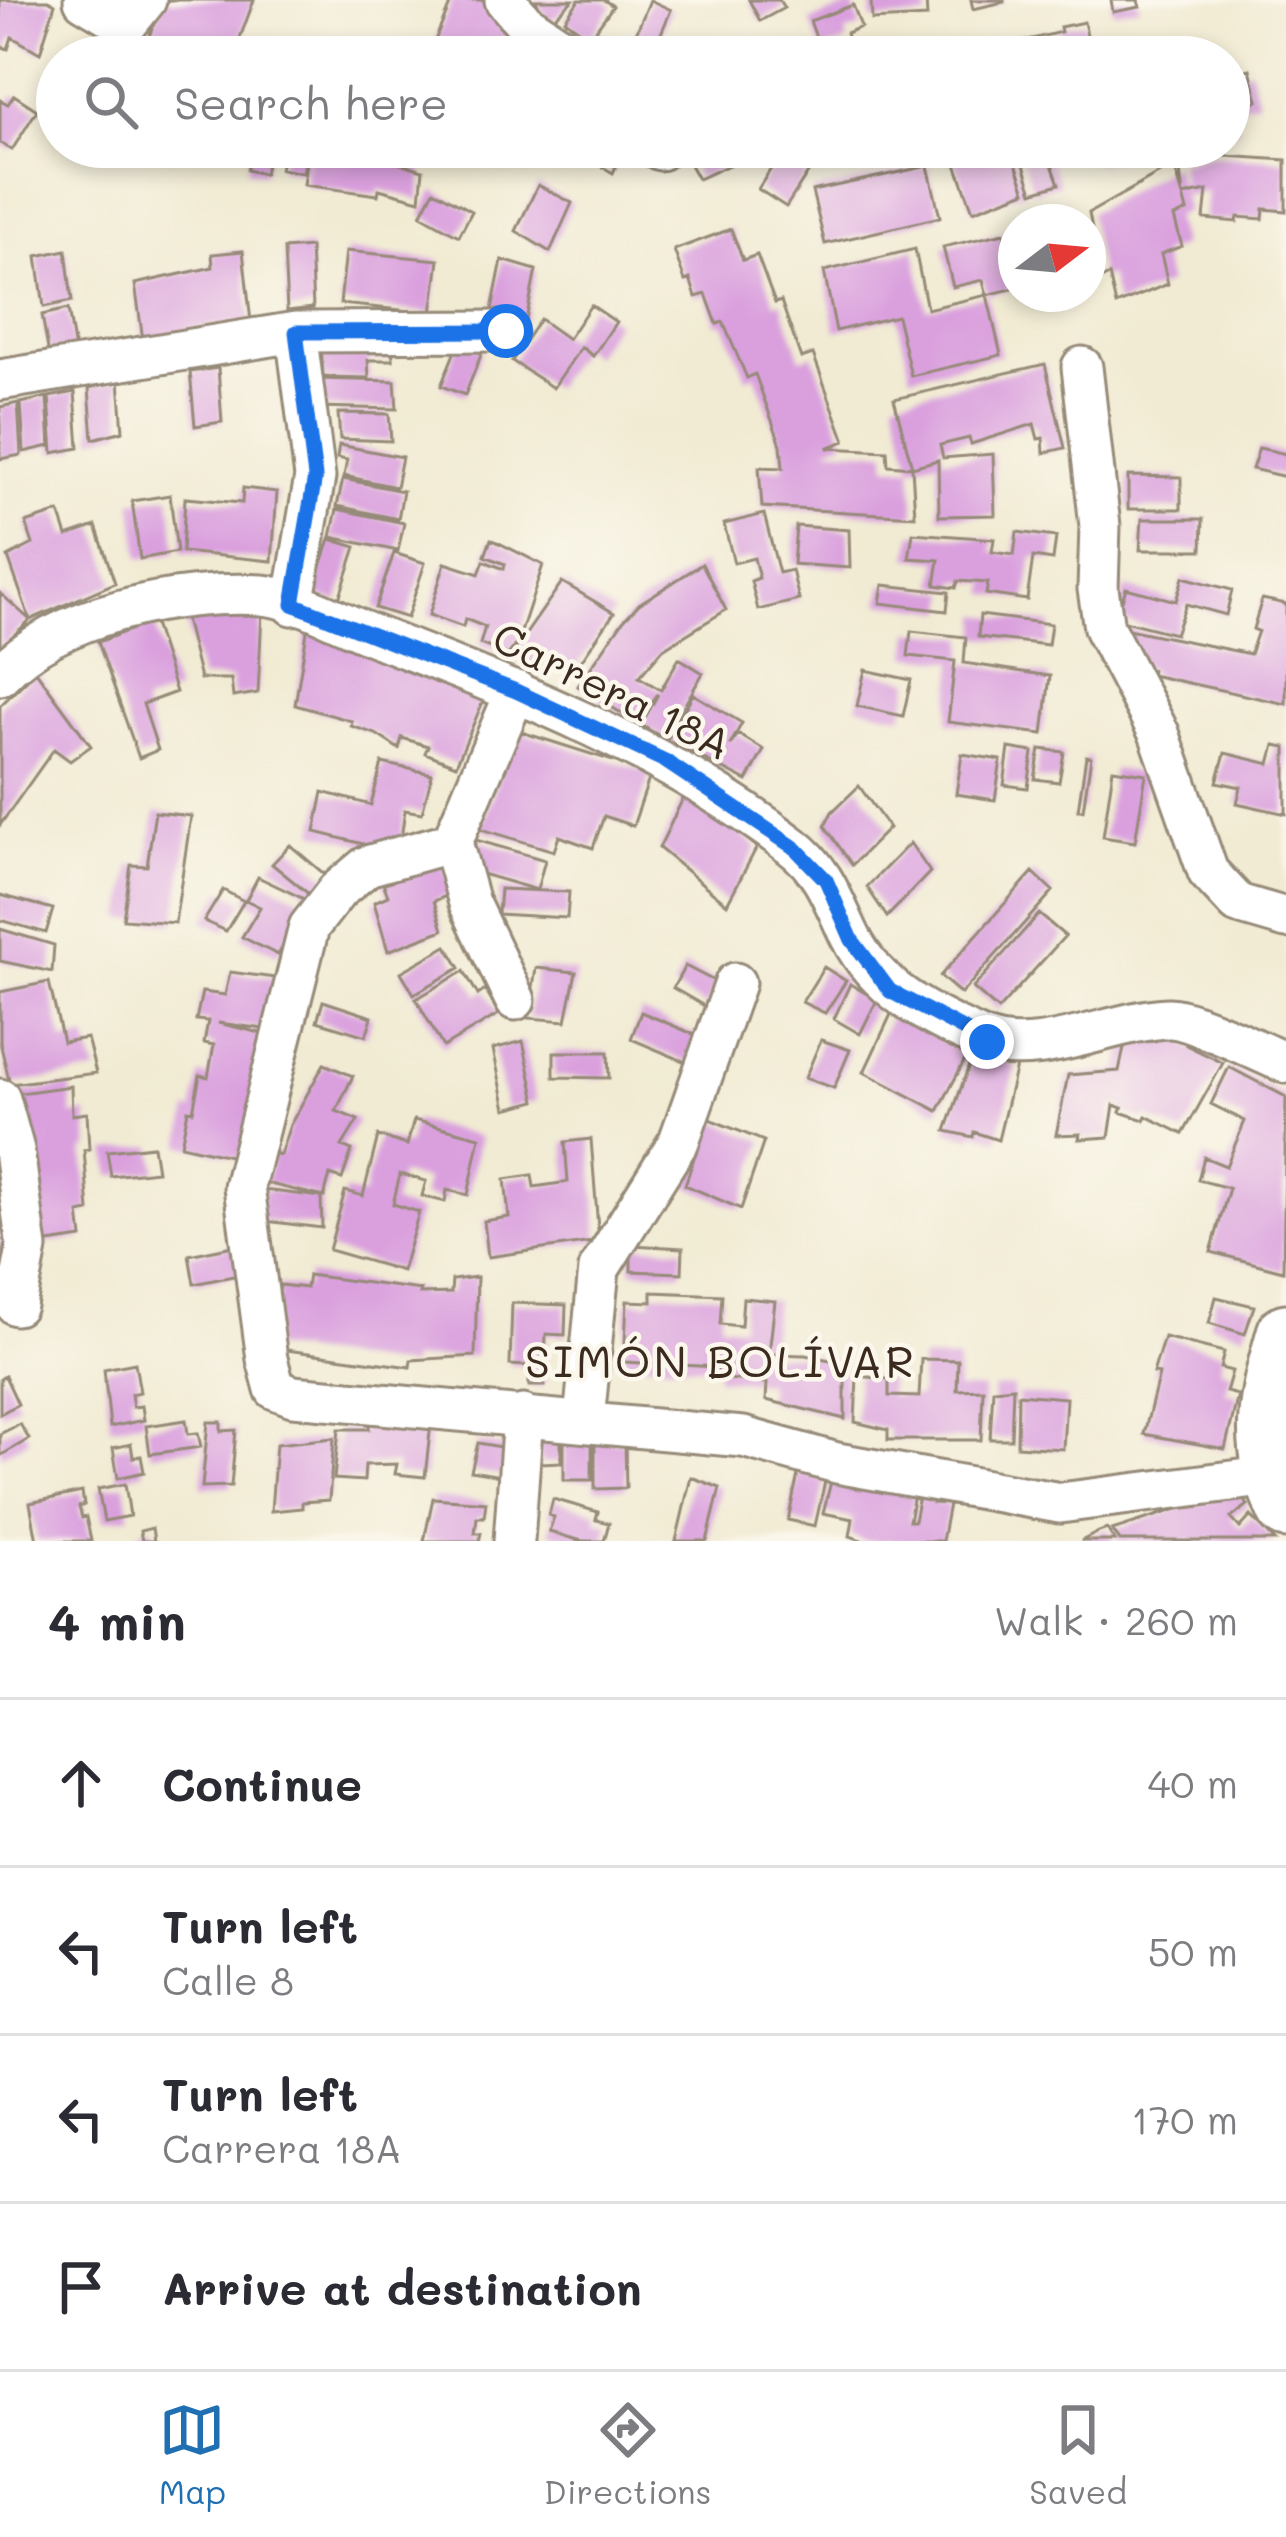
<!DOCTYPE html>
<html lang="en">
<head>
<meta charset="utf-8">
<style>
	:root { --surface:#fff; --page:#f2f2f3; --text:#2b2b33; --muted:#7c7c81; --line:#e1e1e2; --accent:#1f6fb2 }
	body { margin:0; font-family:Mali,sans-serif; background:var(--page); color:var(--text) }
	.compass { position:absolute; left:998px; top:204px; width:108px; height:108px; border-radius:50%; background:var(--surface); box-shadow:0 6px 18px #0003; rotate:74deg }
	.stop { position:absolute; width:36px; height:36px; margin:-27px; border:9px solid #1a73e8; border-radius:50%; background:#fff }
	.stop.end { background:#1a73e8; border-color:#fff; box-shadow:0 3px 12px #0008 }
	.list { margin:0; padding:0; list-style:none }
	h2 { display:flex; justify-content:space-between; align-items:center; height:156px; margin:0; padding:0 48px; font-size:51px }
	h2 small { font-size:39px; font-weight:400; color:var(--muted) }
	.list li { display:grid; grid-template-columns:78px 1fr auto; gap:36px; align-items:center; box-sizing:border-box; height:168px; padding:0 48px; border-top:3px solid var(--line) }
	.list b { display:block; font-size:45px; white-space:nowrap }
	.list p { margin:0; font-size:39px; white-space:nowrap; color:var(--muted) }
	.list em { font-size:39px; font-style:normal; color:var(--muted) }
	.icon { flex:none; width:66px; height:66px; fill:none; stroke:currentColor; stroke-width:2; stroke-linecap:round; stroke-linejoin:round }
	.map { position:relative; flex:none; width:1286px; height:1541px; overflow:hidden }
	.search { position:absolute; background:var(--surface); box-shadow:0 6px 18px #0003; left:36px; right:36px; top:36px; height:132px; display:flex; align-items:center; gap:30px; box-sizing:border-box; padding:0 42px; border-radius:66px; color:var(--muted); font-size:45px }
	.sheet { height:828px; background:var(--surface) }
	nav { display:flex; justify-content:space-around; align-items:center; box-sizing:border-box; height:168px; border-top:3px solid var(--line); background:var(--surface); font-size:33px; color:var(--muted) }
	nav a { display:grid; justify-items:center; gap:6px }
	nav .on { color:var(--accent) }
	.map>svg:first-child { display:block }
	.building { fill:#daa0de }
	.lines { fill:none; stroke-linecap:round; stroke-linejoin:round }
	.street-casing { stroke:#968a78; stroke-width:45 }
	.secondary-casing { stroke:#968a78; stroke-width:63 }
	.street { stroke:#fff; stroke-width:39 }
	.secondary { stroke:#fff; stroke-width:57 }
	.route { stroke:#1a73e8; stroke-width:15 }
	.labels { text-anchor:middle; stroke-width:9; stroke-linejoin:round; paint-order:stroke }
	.street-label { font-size:42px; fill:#3b2a1e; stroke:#fbf7ec }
	.neighbourhood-label { font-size:45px; letter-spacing:3px; fill:#3b2a1e; stroke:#fbf7ec }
</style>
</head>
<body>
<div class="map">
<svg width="1286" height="1541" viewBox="0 0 1286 1541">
	<rect width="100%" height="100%" fill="#fbf7ec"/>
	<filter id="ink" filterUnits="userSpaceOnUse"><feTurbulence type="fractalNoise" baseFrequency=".00833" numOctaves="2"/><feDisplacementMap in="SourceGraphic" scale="24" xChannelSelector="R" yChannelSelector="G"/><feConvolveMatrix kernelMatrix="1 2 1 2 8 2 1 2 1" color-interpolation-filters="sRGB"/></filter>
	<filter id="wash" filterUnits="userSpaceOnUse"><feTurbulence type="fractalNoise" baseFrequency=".004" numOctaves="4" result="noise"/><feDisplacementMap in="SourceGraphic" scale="48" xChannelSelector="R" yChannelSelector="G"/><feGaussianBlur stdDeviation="2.7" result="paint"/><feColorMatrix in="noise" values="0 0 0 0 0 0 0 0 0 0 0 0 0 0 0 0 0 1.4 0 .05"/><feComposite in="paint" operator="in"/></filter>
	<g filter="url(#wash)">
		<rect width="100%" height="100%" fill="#f1ebd3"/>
		<g id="blocks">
			<path class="building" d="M0 0H48L55 4 40 53 12 37 8 49 0 46Z
				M163 0H254L234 54 230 52 228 57H176L147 42Z
				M452 0H487L505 13 499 27 544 57H428Z
				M535 0H573L550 22Z
				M579 0H604L613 6 590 38 565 20Z
				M650 0 671 10 651 57H626Z
				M749 0H779L784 8 760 21Z
				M871 0H926L927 17 872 20Z
				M971 0H1004V2L973 9Z
				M1111 0H1138L1140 7 1113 12Z
				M853 5 861 27 846 33 848 41 821 51 810 21Z
				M1084 22 1092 57H988L987 50 1061 32 1060 27Z
				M1250 69 1258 101 1232 107 1238 129 1229 132V74Z
				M14 95 37 110 12 150 0 143V100L8 104Z
				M251 147H270L264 174 247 170Z
				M284 147H308L303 173 280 169Z
				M309 147H384L382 158 423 170 420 200 379 189 378 195 304 185Z
				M498 147H527L523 158Z
				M557 147H625L613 173 580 154 577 160 555 150Z
				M680 147H769L698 179Z
				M968 147H1010L1026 191 973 211 952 153Z
				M1018 147H1063L1048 153 1059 184 1033 192Z
				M1091 147H1161V149L1095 164Z
				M783 150 811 168 786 207 758 189Z
				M1210 155 1286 160V211L1264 209 1263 219 1238 217 1237 222 1204 219 1207 191 1183 196 1187 211 1174 217 1182 246 1161 254 1168 284 1116 305 1109 275 1101 279 1089 213 1174 165 1183 196 1179 162Z
				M928 166 940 217 825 244 812 191Z
				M538 185 572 203 550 252 516 231Z
				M434 190 472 211 459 236 421 215Z
				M731 229 743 260 757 255 775 303 781 301 801 358 813 354 845 441 827 448 887 451 888 465 912 467 915 516 762 507 759 467 783 468 781 445 755 374 747 378 723 322 717 324 706 294 696 297 690 279 685 281 674 250Z
				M1004 233 1016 288 987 295 983 280 953 287 943 247Z
				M310 247 313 308 287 311 284 249Z
				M915 249 927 309 987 295 1001 355 911 376 897 316 836 331 824 271Z
				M66 250 72 301 44 307 37 256Z
				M243 251 251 322 187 329 188 336 144 347 135 284 213 267 212 254Z
				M346 251 439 260 432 313 340 304Z
				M502 260 536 270 526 320 492 310Z
				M591 305 616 322 593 356 581 347 553 388 512 361 540 319 568 339Z
				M68 309 75 350 49 355 42 315Z
				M321 341 392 343 393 360H368L369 378 323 377Z
				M459 341 483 350 465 395 441 386Z
				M1045 364 1065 448 1044 453 1043 438 1038 439 1034 424 971 444 969 438 940 445 943 458 993 454 995 515 939 516 938 460 912 467 894 399Z
				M218 368 222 422 195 426 190 372Z
				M316 379 395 381 397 409 317 407Z
				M119 380 123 431 93 439 89 388Z
				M75 392 79 448 53 453 49 397Z
				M47 397 50 446 24 452 21 403Z
				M18 403 21 455 0 459V407Z
				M338 413 389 414 391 441 340 439Z
				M339 445 402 457 396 487 344 476 347 460 337 458Z
				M1259 448 1286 454V477L1252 469Z
				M1128 476 1181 477V509H1128Z
				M343 479 403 491 398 519 337 506Z
				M243 488 277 492 272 561 182 552 185 498 242 503Z
				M170 495 177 552 140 559 132 501Z
				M337 509 404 523 398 551 331 537Z
				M59 512 67 536 96 526 115 583 30 620 8 557 33 544 26 523Z
				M764 514 779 573 792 570 799 600 758 610 751 581 759 578 754 558 734 563 724 524Z
				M1142 519H1203L1202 550H1140Z
				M796 526 849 530 850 568 793 564Z
				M1017 532 1056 537 1053 560 1033 557 1027 600 986 594 988 583 958 581 956 588 935 585 939 560 909 558 913 533 994 539 992 552 1014 555Z
				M330 539 356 547 338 602 312 594Z
				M491 539 543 565 518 641 508 655 480 644 485 627 465 619 463 627 429 615 445 563 479 574 484 561 504 569 505 564 485 556Z
				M394 553 425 563 407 618 375 608Z
				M702 564 726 610 663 649 639 677 661 690 679 658 703 673 665 739 641 725 658 694 637 723 578 686 623 621 639 604Z
				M1183 577 1232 590 1226 615 1186 604 1175 634 1116 619 1126 588 1176 601Z
				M562 582 614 613 574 671 548 658 539 671 510 657Z
				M883 585 949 592 947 611 880 603Z
				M0 593 30 620 0 648Z
				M1262 599 1286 604V704L1151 675 1152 670 1130 665 1118 627 1250 654 1258 631 1253 629Z
				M182 607 262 612 258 693 233 697 231 679H200Z
				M980 615 1051 624 1048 645 978 637Z
				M153 621 176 692 143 704 158 750 139 758 98 642Z
				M308 625 484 699 456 765 425 753 428 746 402 738 399 749 376 734 351 726 352 721 295 705Z
				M911 631 966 637 964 663 1050 676 1043 734 948 722 955 661 908 656Z
				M865 670 911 680 903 716 857 706Z
				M36 671 91 746 70 761 54 749 0 825V706Z
				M693 694 742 723 730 745 738 734 764 750 747 781 667 740Z
				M515 730 651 773 633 826 604 816 593 848 559 836 554 851 481 829Z
				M1275 745 1286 747V814L1237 803 1241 787 1217 782 1225 753 1270 764Z
				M1009 748 1033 752 1028 788 1004 785Z
				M1040 749 1064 752 1059 782 1035 779Z
				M962 754 1001 760 995 800 956 794Z
				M1086 756 1091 757 1083 810H1078Z
				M382 763 432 774 422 813 405 810 399 853 315 832 323 792 371 805Z
				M1113 769 1146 774 1135 842 1103 837Z
				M859 786 889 828 852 865 825 826 832 812Z
				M687 790 757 847 727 904 659 848Z
				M155 812 191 816 175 923 123 919 131 865 147 866Z
				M476 840 545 860 537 890 468 870Z
				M910 843 930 872 887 917 867 887Z
				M290 845 329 878 311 896 272 864Z
				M437 852 456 892 434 901 443 930 388 951 374 902 388 896 381 877Z
				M1033 872 1053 891 961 994 940 976Z
				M258 877 308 901 278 955 242 937 260 907 246 900Z
				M500 889 569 892 567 918 498 914Z
				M223 890 244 901 226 931 204 921Z
				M0 895 53 909 46 933 0 920Z
				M1039 914 1065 936 998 1010 973 988Z
				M0 929 54 945 52 972 0 961Z
				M447 946 460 968 414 994 401 972Z
				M685 966 718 983 706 1007 673 988Z
				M824 967 846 981 825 1013 802 1002Z
				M536 968 576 972 566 1021 528 1018Z
				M464 971 478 995 485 990 499 1014 443 1047 416 999Z
				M230 972 283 979 272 1030 218 1023 273 1036 243 1159 181 1145 188 1110 193 1111 200 1075 208 1077 214 1045 204 1043 208 1021 196 1020 202 992 225 995Z
				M49 982 63 1042 87 1038 96 1073 10 1084 0 1042V992Z
				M850 984 877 1000 860 1034 834 1019Z
				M323 1001 372 1017 366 1036 317 1021Z
				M893 1010 967 1056 938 1111 864 1072Z
				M641 1012 698 1036 688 1063 631 1039Z
				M1159 1032 1188 1040 1186 1045 1223 1063 1183 1134 1146 1116 1144 1120 1120 1112 1122 1108 1114 1105 1109 1137 1079 1139 1080 1134 1056 1135 1068 1075 1119 1071 1125 1043 1155 1041Z
				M821 1040 850 1050 834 1088 805 1078Z
				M523 1041 536 1101 506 1109 493 1049Z
				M974 1051 1016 1066 998 1140 974 1132 973 1137 946 1131Z
				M554 1052H608L609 1078 554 1077Z
				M324 1064 353 1076 336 1111 358 1120 342 1146 352 1150 342 1179 330 1175 324 1197 265 1183 273 1153 280 1155 290 1125Z
				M1229 1067 1286 1097 1283 1271 1211 1252 1229 1188 1198 1180 1204 1157 1226 1166 1245 1121 1211 1104Z
				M71 1086 72 1115 87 1113 89 1149 84 1150 89 1211 79 1213 82 1238 41 1244 26 1189 20 1093Z
				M707 1118 764 1141 741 1209 685 1185Z
				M414 1120 480 1137 468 1195 447 1190 445 1202 422 1196 426 1181 400 1174 393 1204 419 1212 402 1271 329 1250 345 1191 363 1196 378 1136 407 1145Z
				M591 1139 599 1241 488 1257 484 1221 509 1217 505 1179 532 1175 534 1187 568 1182 565 1142Z
				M0 1143 8 1225 3 1262 0 1261Z
				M153 1146 157 1171 111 1176 107 1151Z
				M263 1190 321 1197 322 1228 257 1220Z
				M238 1245 243 1274 194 1284 189 1255Z
				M631 1245 683 1248 682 1273 631 1271Z
				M308 1275 421 1290 420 1294 451 1293 452 1280 477 1277 475 1356 411 1360 410 1367 272 1348 280 1285 306 1288Z
				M652 1292 722 1295 720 1324 741 1326 743 1298 775 1301 769 1354 805 1355 845 1363V1419L766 1400 767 1383 717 1378V1367L624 1362 627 1301 652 1302Z
				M1216 1297 1254 1306 1245 1334 1209 1323Z
				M512 1303 566 1305 565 1335 546 1334 544 1386H529V1366L510 1365Z
				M1164 1337 1224 1352 1220 1368 1232 1371 1226 1392 1238 1395 1225 1449 1144 1434 1159 1374 1153 1373Z
				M921 1359 958 1360 957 1390 983 1389 981 1440H888V1430L855 1422 857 1376 889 1379V1396L919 1397Z
				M135 1363 140 1392 131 1394 133 1407 142 1406 144 1420 110 1427 104 1369Z
				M5 1376 18 1404 0 1414V1379Z
				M1013 1387 1011 1439H990L993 1389Z
				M1018 1394 1066 1398 1063 1449 1017 1446Z
				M432 1414 425 1477 395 1474 397 1464 365 1465 364 1481 334 1479 339 1429H369L370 1416Z
				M186 1420 188 1434 198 1433 201 1447 150 1454 146 1426Z
				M208 1422H221V1431L236 1430 231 1486 202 1487Z
				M20 1424 29 1439 0 1456V1434Z
				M561 1432V1462L540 1463 539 1437Z
				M564 1434 592 1440V1480H564Z
				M595 1437 625 1443 626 1488 595 1489Z
				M334 1438 329 1500 302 1502V1508L271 1511 276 1444Z
				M478 1443 517 1450 507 1477 471 1471Z
				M131 1444 133 1457 141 1456 144 1472 118 1478 113 1448Z
				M799 1470 825 1481 815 1526 788 1520Z
				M691 1477 720 1488 707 1541H676Z
				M862 1481 914 1495 909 1521H914L919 1496 934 1498 933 1503 949 1504 942 1541H864L850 1536 853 1519 823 1513 831 1482 860 1489Z
				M125 1484 130 1516 104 1521 98 1489Z
				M1237 1490 1248 1505 1231 1518 1240 1528 1251 1516 1275 1541H1120L1112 1530Z
				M82 1492 84 1505 79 1507 82 1518 86 1517 91 1541H37L30 1503Z
				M433 1498 486 1502 484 1517H477L475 1533H481L479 1541H424Z
				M553 1499 598 1512 596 1520 609 1523 604 1541H582L549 1532 554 1517 549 1515Z
				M152 1528 154 1541H142L140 1531Z
				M1107 1529 1115 1541H1081L1099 1532Z"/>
		</g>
	</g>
	<g filter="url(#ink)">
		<use href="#blocks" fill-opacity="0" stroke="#968a78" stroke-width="3"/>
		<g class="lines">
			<defs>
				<path id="street" d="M84 0 126 25 146 0
					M505 0 525 23 576 57
					M659 147 660 150
					M1082 367 1100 526 1098 589 1104 628 1159 733 1208 872 1238 904 1286 918
					M0 380 296 332 506 331
					M293 605 315 477 296 332
					M0 675C58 613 179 590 262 595 298 598 339 622 372 635 519 692 666 749 792 846 824 870 833 901 850 936 876 989 929 1016 982 1039 1034 1062 1113 1020 1168 1018 1190 1017 1261 1053 1286 1063
					M452 842 367 866 337 891 309 927 244 1187 267 1359 275 1389 293 1396 743 1437 837 1463 1060 1503 1271 1476
					M515 1000 469 903 452 842 516 691
					M0 1099 14 1150 27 1248 16 1305
					M584 1420 599 1269 679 1141 735 983
					M514 1541 523 1415"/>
				<path id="secondary" d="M1286 1333C1267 1400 1256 1443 1286 1509"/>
			</defs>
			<use href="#street" class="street-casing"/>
			<use href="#secondary" class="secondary-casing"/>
			<use href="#street" class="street"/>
			<use href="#secondary" class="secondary"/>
		</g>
	</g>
	<g class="lines" filter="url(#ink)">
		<path class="route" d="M506 331 296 332 315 477 293 604 516 691 665 761 795 848 826 880 852 940 890 991 987 1042"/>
	</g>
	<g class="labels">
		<g class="street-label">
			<text transform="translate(612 691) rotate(26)" y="15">Carrera 18A</text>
		</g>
		<g class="neighbourhood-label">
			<text x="721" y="1378">SIMÓN BOLÍVAR</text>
		</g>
	</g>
</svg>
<svg class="compass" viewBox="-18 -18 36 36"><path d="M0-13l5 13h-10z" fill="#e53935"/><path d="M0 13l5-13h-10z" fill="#7c7c81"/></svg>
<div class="stop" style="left:506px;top:331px"></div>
<div class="stop end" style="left:987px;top:1042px"></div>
<div class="search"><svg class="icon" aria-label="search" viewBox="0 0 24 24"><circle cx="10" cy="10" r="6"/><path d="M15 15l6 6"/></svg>Search here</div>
</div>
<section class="sheet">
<h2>4 min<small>Walk · 260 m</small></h2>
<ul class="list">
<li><svg class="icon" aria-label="ahead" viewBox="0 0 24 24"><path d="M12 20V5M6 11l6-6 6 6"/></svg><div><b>Continue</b></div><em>40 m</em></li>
<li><svg class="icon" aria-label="left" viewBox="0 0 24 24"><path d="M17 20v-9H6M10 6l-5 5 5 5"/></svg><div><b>Turn left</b><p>Calle 8</p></div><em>50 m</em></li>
<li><svg class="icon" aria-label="left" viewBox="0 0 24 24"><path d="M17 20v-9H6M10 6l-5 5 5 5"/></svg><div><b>Turn left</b><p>Carrera 18A</p></div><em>170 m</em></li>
<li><svg class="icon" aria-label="arrive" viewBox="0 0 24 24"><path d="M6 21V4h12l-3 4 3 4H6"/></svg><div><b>Arrive at destination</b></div></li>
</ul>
</section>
<nav>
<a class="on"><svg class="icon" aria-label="map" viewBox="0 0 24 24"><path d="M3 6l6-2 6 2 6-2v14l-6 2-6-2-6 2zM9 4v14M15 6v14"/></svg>Map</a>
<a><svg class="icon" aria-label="directions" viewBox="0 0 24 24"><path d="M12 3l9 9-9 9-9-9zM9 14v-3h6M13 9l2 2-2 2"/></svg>Directions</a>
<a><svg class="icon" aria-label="saved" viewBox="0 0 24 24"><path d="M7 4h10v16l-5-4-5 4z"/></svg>Saved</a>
</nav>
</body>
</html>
